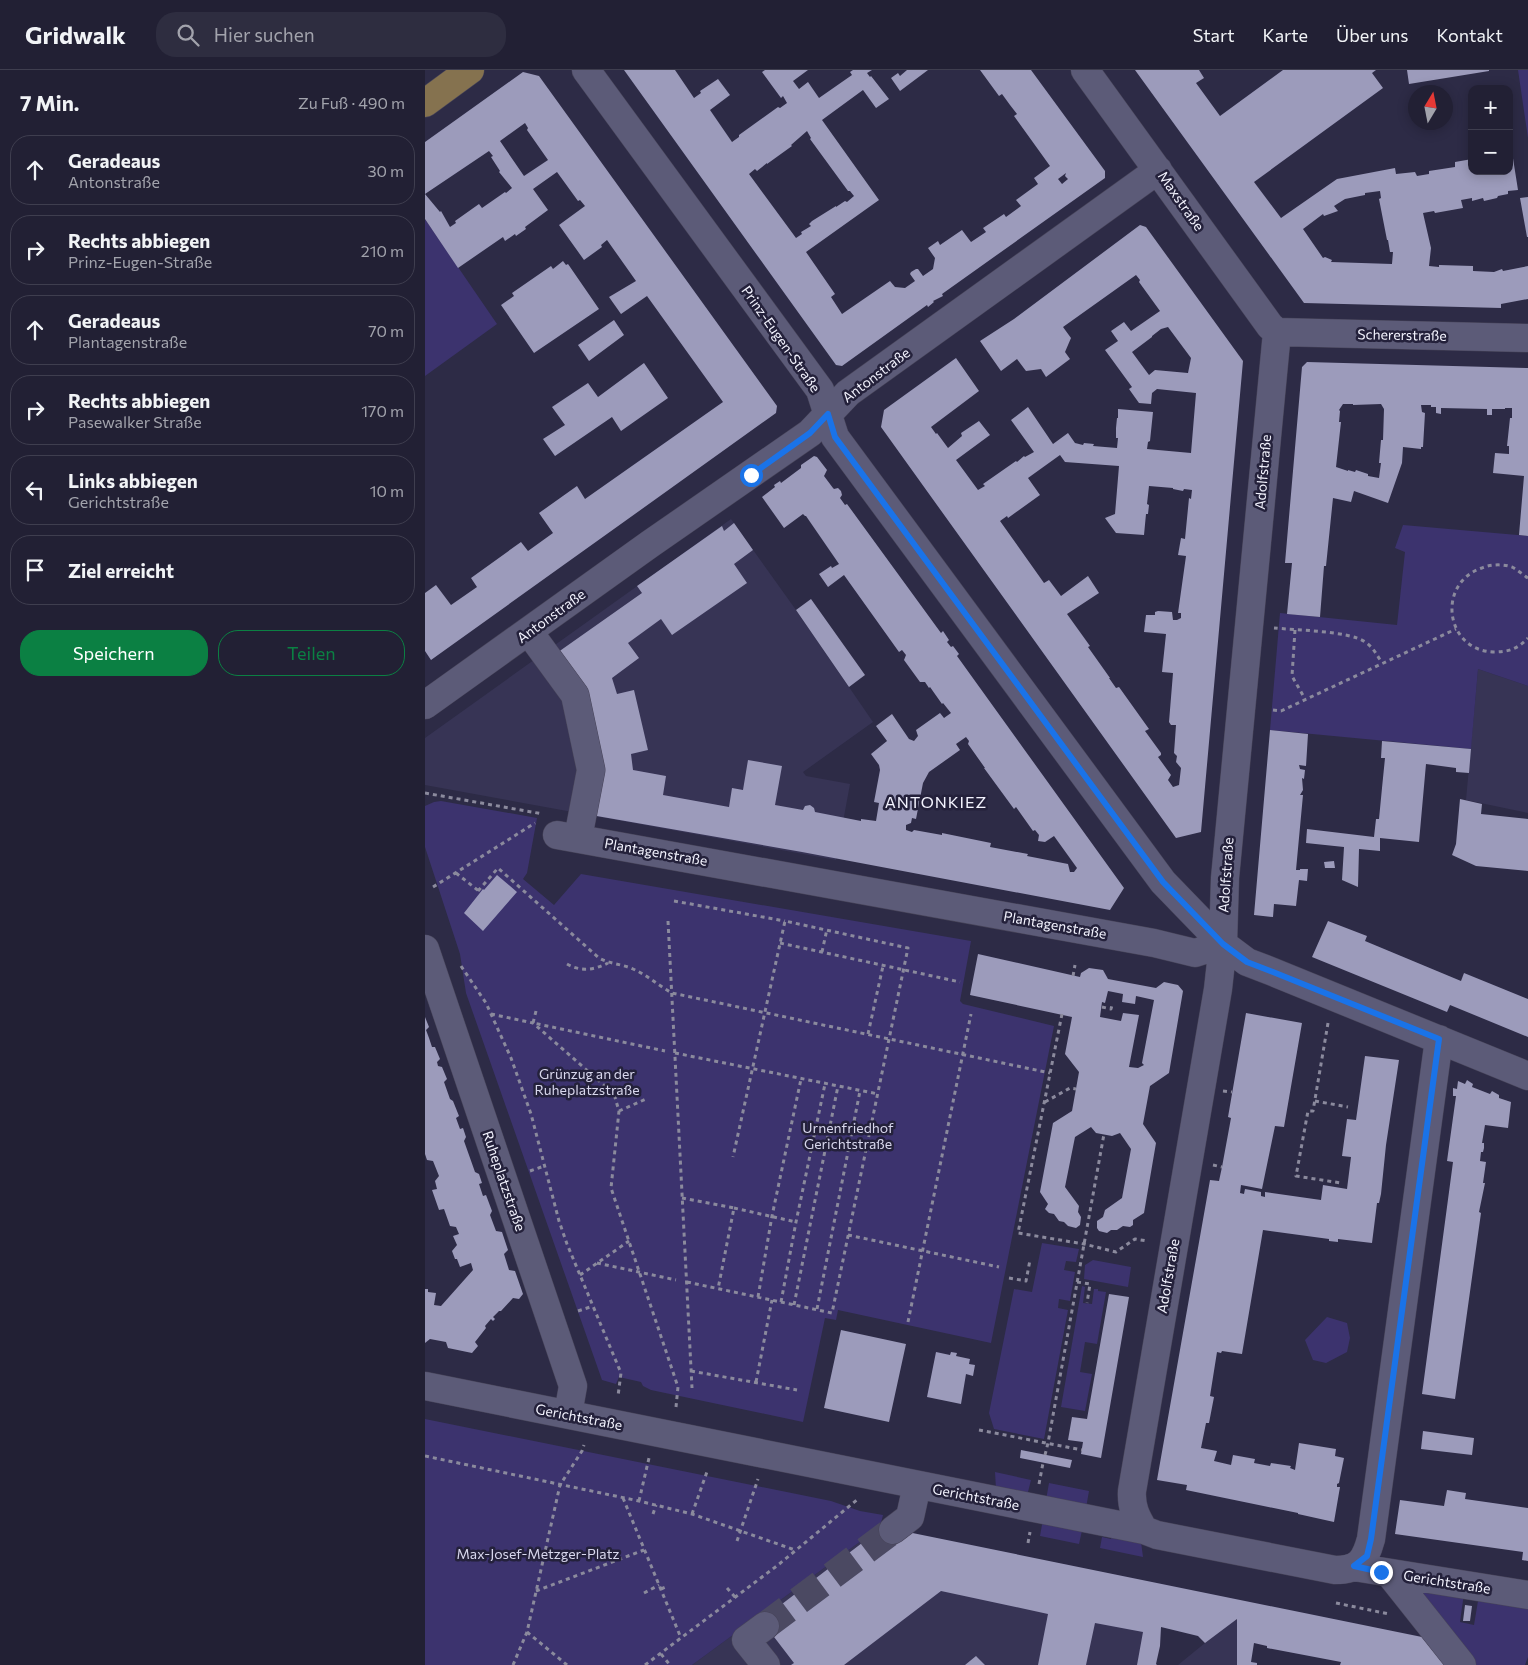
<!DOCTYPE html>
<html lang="de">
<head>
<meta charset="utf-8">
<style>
	:root { --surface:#222034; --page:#2e2d40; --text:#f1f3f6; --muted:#a2a3ac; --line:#3f3e4f; --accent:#0b8043 }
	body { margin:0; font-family:Commissioner,sans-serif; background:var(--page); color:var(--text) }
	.controls { position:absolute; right:15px; top:15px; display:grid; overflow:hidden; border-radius:10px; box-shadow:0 2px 12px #0003 }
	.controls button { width:45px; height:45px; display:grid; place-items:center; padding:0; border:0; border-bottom:1px solid var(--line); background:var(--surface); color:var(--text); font:25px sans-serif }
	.compass { position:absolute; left:983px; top:15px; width:45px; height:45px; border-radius:50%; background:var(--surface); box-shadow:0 2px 12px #0003; rotate:10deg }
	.stop { position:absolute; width:15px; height:15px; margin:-11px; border:4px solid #1a73e8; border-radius:50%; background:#fff }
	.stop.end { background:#1a73e8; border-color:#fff; box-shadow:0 1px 5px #0008 }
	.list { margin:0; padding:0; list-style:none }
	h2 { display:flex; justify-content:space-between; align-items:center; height:65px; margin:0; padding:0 20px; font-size:21px }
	h2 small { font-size:16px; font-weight:400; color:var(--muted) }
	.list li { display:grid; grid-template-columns:32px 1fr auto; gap:15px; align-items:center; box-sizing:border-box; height:70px; margin:0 10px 10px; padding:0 10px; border:1px solid var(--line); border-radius:20px }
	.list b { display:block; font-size:19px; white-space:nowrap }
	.list p { margin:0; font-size:16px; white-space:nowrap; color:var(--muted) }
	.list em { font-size:16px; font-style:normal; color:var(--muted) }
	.actions { display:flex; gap:10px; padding:15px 20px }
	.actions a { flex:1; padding:11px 0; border:1px solid var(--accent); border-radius:20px; text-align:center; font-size:18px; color:var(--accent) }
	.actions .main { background:var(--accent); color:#fff }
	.icon { flex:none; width:28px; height:28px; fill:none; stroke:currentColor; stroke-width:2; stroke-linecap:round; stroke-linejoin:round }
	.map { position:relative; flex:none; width:1103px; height:1595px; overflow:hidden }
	header { display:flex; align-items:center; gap:30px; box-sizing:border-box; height:70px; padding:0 25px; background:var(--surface); border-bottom:1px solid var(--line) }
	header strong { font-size:24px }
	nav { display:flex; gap:28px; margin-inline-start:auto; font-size:18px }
	.search { width:350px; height:45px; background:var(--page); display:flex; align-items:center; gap:12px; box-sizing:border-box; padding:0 18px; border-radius:20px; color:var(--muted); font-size:19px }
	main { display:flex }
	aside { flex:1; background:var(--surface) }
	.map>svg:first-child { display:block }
	.built { fill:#373455 }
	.green { fill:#3c336e }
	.building { fill:#9c9bbb; fill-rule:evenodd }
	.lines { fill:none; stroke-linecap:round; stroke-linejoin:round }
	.minor-tunnel { stroke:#4b4962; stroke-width:28; stroke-dasharray:28 14; stroke-linecap:butt }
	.minor-casing { stroke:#474459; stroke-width:29 }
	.major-casing { stroke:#474459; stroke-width:29 }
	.path { stroke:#8b8a9d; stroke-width:3; stroke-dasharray:4 4; stroke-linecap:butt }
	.minor { stroke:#5c5b78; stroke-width:28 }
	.major { stroke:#85724f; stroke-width:28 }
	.route { stroke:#1a73e8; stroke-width:6 }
	.labels { text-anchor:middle; stroke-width:5; stroke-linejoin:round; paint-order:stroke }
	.street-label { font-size:14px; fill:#f3f3fe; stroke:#24213b }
	.park-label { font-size:14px; fill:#d8d7ed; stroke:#24213b }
	.quarter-label { font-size:16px; letter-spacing:1px; fill:#f3f3fe; stroke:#24213b }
</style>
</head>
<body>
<header>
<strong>Gridwalk</strong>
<div class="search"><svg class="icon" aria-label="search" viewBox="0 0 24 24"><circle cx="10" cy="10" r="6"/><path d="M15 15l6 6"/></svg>Hier suchen</div>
<nav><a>Start</a><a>Karte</a><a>Über uns</a><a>Kontakt</a></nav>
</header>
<main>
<aside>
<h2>7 Min.<small>Zu Fuß · 490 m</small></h2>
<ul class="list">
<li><svg class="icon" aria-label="ahead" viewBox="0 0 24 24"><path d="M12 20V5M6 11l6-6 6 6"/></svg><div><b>Geradeaus</b><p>Antonstraße</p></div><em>30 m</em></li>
<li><svg class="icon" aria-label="right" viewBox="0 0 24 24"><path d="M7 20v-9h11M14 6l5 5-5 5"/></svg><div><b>Rechts abbiegen</b><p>Prinz-Eugen-Straße</p></div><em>210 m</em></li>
<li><svg class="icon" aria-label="ahead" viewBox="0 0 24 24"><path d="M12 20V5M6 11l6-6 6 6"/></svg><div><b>Geradeaus</b><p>Plantagenstraße</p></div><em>70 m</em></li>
<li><svg class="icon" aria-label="right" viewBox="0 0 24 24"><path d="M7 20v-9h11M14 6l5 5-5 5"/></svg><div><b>Rechts abbiegen</b><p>Pasewalker Straße</p></div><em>170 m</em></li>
<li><svg class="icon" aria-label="left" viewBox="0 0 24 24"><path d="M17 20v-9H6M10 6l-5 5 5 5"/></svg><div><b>Links abbiegen</b><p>Gerichtstraße</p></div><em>10 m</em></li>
<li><svg class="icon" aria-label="arrive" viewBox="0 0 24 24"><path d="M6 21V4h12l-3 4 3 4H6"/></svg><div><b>Ziel erreicht</b></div></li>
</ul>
<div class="actions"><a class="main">Speichern</a><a>Teilen</a></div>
</aside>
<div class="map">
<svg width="1103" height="1595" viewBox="0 0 1103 1595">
	<rect width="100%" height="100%" fill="#2d2b46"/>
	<path class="built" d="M306 449 371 540 448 652 378 702 381 706 425 714 411 790 0 715V668Z
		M1053 599 1103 616V743L1041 730Z
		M455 1457 729 1513 712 1595H267Z
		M812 1549V1595H753L780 1573Z"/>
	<path class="green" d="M1093 0H1103V68Z
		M0 149 72 254 0 306Z
		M978 455 1103 466V616L1053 599 1046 679 845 660 855 543 972 555 980 482 970 478Z
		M16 731 112 748 102 803 98 809 129 835 156 804 546 871 535 931 538 934 629 956 566 1273 413 1240 411 1250 400 1248 378 1352 226 1320 218 1316 216 1312 194 1307 191 1314 177 1310 41 923 35 884 0 777V736L9 732Z
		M617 1173 654 1179 651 1192 641 1191 639 1200 650 1202 645 1231 634 1229 633 1238 643 1240 619 1369 569 1359 564 1343 589 1219 607 1222Z
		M668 1190 706 1197 703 1217 659 1209 660 1195Z
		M657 1216 660 1217 658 1233 667 1234 669 1219H673V1221L681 1222 672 1274 660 1272 655 1302 667 1304 660 1341 636 1337Z
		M902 1247 922 1253 925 1268 922 1282 901 1293 888 1290 880 1270Z
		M0 1349 406 1431 435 1441 458 1445 455 1457 267 1595H0Z
		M570 1402 606 1410 602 1426 571 1419Z
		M624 1413 664 1421 661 1438 621 1430Z
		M618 1449 658 1456 654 1474 615 1466Z
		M688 1462 716 1472 718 1487 675 1478 677 1467 686 1469Z
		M991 1515 1039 1523 1035 1552 1049 1555 1054 1525 1103 1532V1587L1100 1595H1048Z"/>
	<path class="building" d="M199 0H250L269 28 276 23 275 21 293 9 305 25 285 40 307 72 314 67V65L353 37 355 38 362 33 358 26 356 28 337 2 340 0H383L368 11 374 19 383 12 394 28 427 5 425 2 428 0H447L442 3 445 7 446 6 464 29 451 38 438 20 397 50 454 130 381 182 410 224 406 227 417 244 465 211 470 217 480 218 490 211 485 204 486 202 491 199H493L498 206 508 199 510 188 503 178 513 171 515 175 537 160 546 172 561 162 558 158 579 144 581 147 596 136 591 130 613 114 609 108 625 96 589 46 592 44 585 35 577 24 574 26 555 0H606L680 101V108L517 224 518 226 508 231 509 232 503 237 502 235 417 296 411 295ZM382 61 386 68 385 69 423 121H425L429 126 422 132 420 131 411 137V136L387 151 384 154 386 156 376 162 377 164 371 168 324 104 330 99 332 101 342 93V94L367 76 366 75ZM641 103 640 106 643 109 637 114 633 109Z
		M482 0H503L475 21 466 8 473 3 475 6Z
		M710 0H774L779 8 771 13 795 46 858 0H951L947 3 958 18 829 112 856 148 912 109 970 98 971 104 990 102 992 106 1004 104V101L1030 97V92L1047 89V101H1084V82H1087L1093 120 1083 121V124L1073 126 1072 128 1059 131 1058 128 1047 131V128L1036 130 1038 138 1010 143 1009 141 998 143 1006 178 1004 196 1014 197V195L1048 196V201L1069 202 1077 199 1078 201 1103 196V229L1076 234V238L879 233ZM955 121 956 128 954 129 962 170H963L965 182H968L967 194 906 192 907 190 900 187 898 188 878 159 898 144 899 146 913 141 909 136 920 129 940 125V123Z
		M982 0H1064V1L984 14Z
		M98 2 114 6 352 336 351 343 6 590 0 581V523L11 515 26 535 52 517 46 508 96 472 103 481 128 463 114 443 152 416 160 429 298 332 222 226 196 244 184 227 211 211 182 170 176 175 177 177 159 190 134 155 160 136 155 130 153 131 132 102 108 119 123 140 100 157 101 159 91 166 90 164 80 171 78 167 33 198 0 149V124L15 142 16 141 25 157 31 153 30 151 54 134 57 138 80 122 81 123 87 118 74 102 75 101 66 87 68 86 64 81 0 124V72ZM100 53 103 58 102 60 123 90 99 106 75 71Z
		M1103 127V167H1102L1095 128Z
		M715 155 721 157 818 291 776 762 751 768 456 357 459 340 531 288 554 321 506 357 511 364 512 363 523 378 537 366 536 363 554 351 565 365 531 390 553 420 560 416 558 414 591 391 592 392 599 386 600 387 609 382 586 350 603 337 628 374 643 363 650 373 658 375 659 373 669 374 668 376 692 378 693 368H691V358L692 348H693V339L728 342 725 371 723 372 722 379 766 383 771 323 732 319 727 323 726 334 714 333 704 319 707 317 680 280 693 271 686 261 699 252 706 261 735 241 714 212 715 210 711 205 638 257 646 268 640 282 645 289 621 307 616 299 601 301 592 289 576 301 555 271 589 249ZM743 257 766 288 763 303 730 300 724 305 707 282 727 267V266L736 259ZM635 385 640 392 694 396 690 444 680 448 691 463 719 465 721 444H723L724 435 722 434 724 416 748 418V419L758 421 759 419 767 420 766 429 764 428 760 469 756 468 753 485 761 486 753 543H756V548L752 550H748L747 542 733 541 730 542V545H721L719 562 741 564 737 602 748 603 744 652 746 655H751L749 683 752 686 751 692 756 698 754 715 748 717 743 710 746 705 733 687 736 685V683L720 661 724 659 694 617 691 618 684 608H685L663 577 665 576 642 544 674 523 663 506 636 526 624 510 619 513 575 451 582 446 583 448 615 425 603 408Z
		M138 191 141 195 143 194 174 239 109 283 76 235 89 226 87 223 126 196 128 199Z
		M189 250 199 265 164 291 153 275Z
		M882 292 1103 298V466L1094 465 1099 406 1068 403 1070 383 1084 384V376H1082L1085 348H1087V338H1080V339H1067V345H1062V339L1016 338V344L1011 343V337H1006V335H996L997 342 1000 343 998 377H996V379L978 377 977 393 963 433 929 421 926 432 908 428 901 496H899L895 547 862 544 867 493H860L877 297ZM918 334H928V335L956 334 959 339 958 370H956L954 393H956L954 408 943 406V404L931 400 930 402 923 400V401L911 397 916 352H914L915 341 914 340Z
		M219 293 243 328 196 361 187 347 130 386 118 369 140 355 127 337 163 313 173 327Z
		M389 386 392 387 402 400 399 406 408 418 409 419 413 418 416 421 417 425 415 428 420 435 422 434 516 563 518 561 524 570 522 572 526 577 528 576 534 584 532 586 699 818 685 840 377 782 166 745 129 585 217 523 212 516 297 456 299 461 309 453 328 480 309 494 322 513 247 565 236 549 203 573 214 588 187 608 192 624 209 620 223 680 206 684 208 700 241 706 238 725 304 737 307 718 318 720 323 690 357 696 350 735 378 740 380 736 385 735 389 738 390 742 436 751V749L451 751 454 733 449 732 455 700 454 695 446 684 462 671 451 656 467 644 484 669 489 671 493 666 491 660 515 643 519 648 526 643 518 633 517 634 505 617 504 618 500 612H495L479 590 481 585 477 580 474 582 419 505 403 517 394 504 406 496 407 498 414 494 381 446H380L378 444 359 458 337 427 350 417 349 415 355 411 356 413 376 398V395ZM541 667 544 671 543 674 560 698H559L589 739 591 737 608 761 610 760 614 765 613 771 620 772 629 766 652 798 649 802H645L643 794 602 786 603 784 565 777 566 773 517 763V765L489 760 487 762 481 760V755L486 753 487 748 491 749 498 713 504 702 535 680 531 674Z
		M386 529 440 605 424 617 371 540Z
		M845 660 883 664 881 696 874 695 875 699 880 700 879 709 877 708 878 720 875 725H878L871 800H875V799H883L882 811 874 810 871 836 849 834 848 847 829 845Z
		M957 671 1046 679 1044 703 1031 702V698L1001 694 994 772 955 768V781L934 779 933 817 917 810 919 777 881 773 882 759 949 767 951 749H954L957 718 960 688H956Z
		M1035 729 1057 734 1056 744 1103 749V801L1051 796 1027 785 1031 774Z
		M909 791 910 798H900L899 792Z
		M72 805 92 822 58 861 39 843 58 819 59 820Z
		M903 851 942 866 940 871 1036 911 1039 903 1103 929V967L1025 935 1022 942 887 887Z
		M553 884 655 907 656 903 664 898 678 900 683 909 731 918 739 912 753 915 758 921 744 1003 725 1016 718 1054 731 1073 719 1143 708 1150V1155L705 1157 698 1156 692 1160H686L682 1163 674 1161 672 1158V1151L678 1147 680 1140 697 1128 706 1079 695 1063 687 1066 671 1063 666 1057 650 1067 640 1117 654 1136 653 1142 656 1147 655 1155 651 1158 643 1156 639 1152 634 1151 629 1144 624 1143 620 1139 623 1134 615 1122 628 1053 647 1041 654 1002 640 984 647 947 545 925ZM683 921 698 924 697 932 710 934 711 926 729 930 717 993 719 995 713 998 704 997 714 945 698 943 696 951 675 947 677 932 680 933Z
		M821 943 877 953 859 1057 850 1056 837 1119 816 1115 815 1123 819 1124 820 1119 836 1122V1126L840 1127V1122L896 1130 898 1115 922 1119 926 1087 917 1086 922 1049 931 1050 940 986 974 990 961 1075 956 1124 954 1133H952L947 1173 913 1169V1172L904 1171V1169L838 1160 817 1284 797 1281 796 1283 792 1282 785 1326 789 1327 784 1353H781L776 1378 792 1381 789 1391 806 1395 808 1385 830 1389 829 1393 845 1396 846 1393 866 1396 865 1398 870 1400 874 1373 911 1379 910 1386 919 1388 914 1413 912 1414V1417H915L909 1452 873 1444V1443L761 1420 762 1415 732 1410 785 1110 794 1111 797 1097 806 1048 803 1047Z
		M0 947 4 957 1 960 4 968 7 977H10L15 989 12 992 13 996 17 997 22 1009 19 1012 25 1029 28 1031 34 1046 31 1048 35 1059 38 1058 41 1067 39 1071 50 1102 54 1104 57 1113 54 1114 58 1126 61 1125 67 1141 65 1145 71 1161 77 1162 83 1180 79 1184 84 1200 90 1201 98 1224 94 1229 88 1228 76 1241H74L68 1247 70 1249 68 1251 66 1249 60 1256 61 1258 50 1272 53 1276 47 1283 23 1278 21 1272 5 1269 0 1273V1219H3V1222L11 1223 9 1235 16 1236 48 1200 46 1193 35 1197 32 1189H30L27 1181 32 1175 28 1166 34 1164 31 1157 25 1156 19 1139 14 1140 7 1120 12 1119 10 1111 14 1106 8 1091 2 1090 0 1084Z
		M1042 1010 1048 1014 1047 1017 1065 1024 1067 1021 1074 1025V1028L1086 1032 1083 1058 1060 1055 1057 1073H1059V1078L1058 1082H1056L1055 1091 1061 1092 1058 1113H1060L1054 1142 1056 1143 1030 1329 997 1324 1028 1092 1022 1091 1031 1026H1028V1018L1032 1019 1033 1011 1040 1014Z
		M684 1224 704 1227 676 1388 656 1384 658 1372 643 1370 647 1347 662 1349Z
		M416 1260 481 1274 464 1352 399 1338Z
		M511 1282 525 1285 526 1282 532 1283 531 1286 545 1289 544 1294 550 1295 548 1306 541 1304 536 1334 502 1327Z
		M998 1361 1049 1368 1047 1385 996 1379Z
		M596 1380 647 1390 645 1398 595 1388Z
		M1022 1420 1041 1423 1040 1429 1103 1438V1491L1097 1490 1098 1482 970 1464 975 1430 1019 1436Z
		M458 1457 997 1567 1020 1595H915L916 1592 842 1578V1576L829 1573 826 1592 832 1593V1595H812V1549L780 1573 773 1566 736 1557 735 1576 731 1594 732 1595H712L718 1562 670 1553 661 1595H613L623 1544 516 1521 419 1595H366L369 1593 336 1550Z
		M1040 1535 1047 1536 1045 1551H1038Z
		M551 1586 560 1595H540Z"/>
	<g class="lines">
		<path class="minor-tunnel" d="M340 1556 468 1460"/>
		<defs>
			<path id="minor" d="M161 0 395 320 410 367 738 812 798 874 822 892 848 902 1103 1006
				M660 0 845 256 852 262
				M852 262 1103 268
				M104 562 150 625 166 700 153 768
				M0 635 225 474 385 363 423 323 733 100
				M132 765 729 873 770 883 798 874
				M0 879 148 1316 143 1344
				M0 1316 719 1460 732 1465 910 1500C934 1500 940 1491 946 1469L1014 969
				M468 1460 485 1447 492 1415
				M719 1460C711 1447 706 1437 707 1421L793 919 798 874 800 808 852 262
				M929 1497 1103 1525
				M964 1503 1037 1595
				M340 1556 321 1570 341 1595"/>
			<path id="major" d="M0 33 45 0"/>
		</defs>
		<use href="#minor" class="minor-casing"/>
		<use href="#major" class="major-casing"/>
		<path class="path" d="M1103 508C1098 505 1093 500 1087 497 1078 494 1066 494 1057 498 1011 513 1020 581 1069 582 1083 582 1093 579 1103 568
			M849 558C870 560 925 561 940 572 948 577 952 585 957 593
			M870 560 867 606 880 629
			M848 640 856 641 1031 559
			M0 723 118 744
			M31 803 55 822
			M8 817 110 753
			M53 821 73 798 174 888C185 894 197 894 208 899 222 905 234 916 247 923L625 1003
			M249 831 360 851
			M243 851 267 1318
			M355 873 535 912
			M397 882 402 859
			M142 894C156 902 169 900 183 893
			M36 896 61 933 86 988 106 1044 134 1151 142 1174 196 1303 193 1326
			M648 906 650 895
			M677 937 686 939 687 935
			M111 941 108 953 240 981
			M66 944 108 953 189 1024 194 1041 186 1118 253 1317 251 1337
			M637 944 593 1163 659 1174 691 1182 710 1169 722 1171
			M903 953 888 1041H883L871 1106 916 1113
			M443 964 458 896
			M250 983 453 1024
			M798 1021 807 1022
			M890 1031 923 1037
			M620 1032 645 1018 651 1019
			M194 1041 221 1029
			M788 1095 797 1097
			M105 1101 119 1096
			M257 1128 309 1138 293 1219
			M309 1138 371 1152
			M423 1165 574 1197
			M172 1193 251 1210
			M155 1205 204 1171
			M584 1208 601 1211 605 1190
			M262 1212 407 1243 483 878 360 851 308 1087
			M652 1212 665 1214 662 1233
			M333 1227 347 1146 376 1009
			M356 1232 371 1152 400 1014
			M369 1235 413 1016
			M392 1239 435 1021
			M153 1241 168 1236
			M483 1252 546 944
			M266 1301 372 1320
			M331 1312 347 1230
			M554 1360 657 1380
			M620 1385 623 1373 679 1064
			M0 1386 214 1431 267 1444 370 1480
			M614 1414 618 1393
			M198 1428 256 1568
			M214 1431 224 1388
			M228 1444 231 1435
			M267 1444 283 1399
			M312 1471 333 1409
			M603 1473 605 1462
			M302 1518 310 1527
			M236 1519 243 1516
			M111 1521 219 1480
			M219 1523 234 1515
			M911 1533 964 1544
			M102 1562 142 1595
			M236 1584 245 1595
			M88 1595 102 1562 135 1415 157 1381 159 1375
			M220 1595 353 1495 433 1429"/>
		<use href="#minor" class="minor"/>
		<use href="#major" class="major"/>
	</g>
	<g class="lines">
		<path class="route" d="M326 405 385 363 403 344 410 367 738 812 798 874 822 892 848 902 1014 969 946 1469 942 1486 929 1496 956 1502"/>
	</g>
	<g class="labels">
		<g class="street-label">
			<text transform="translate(756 131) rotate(55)" y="5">Maxstraße</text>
			<text transform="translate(977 265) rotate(1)" y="5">Schererstraße</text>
			<text transform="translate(356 269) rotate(55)" y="5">Prinz-Eugen-Straße</text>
			<text transform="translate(451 305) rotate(-37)" y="5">Antonstraße</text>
			<text transform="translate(838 402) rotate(-85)" y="5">Adolfstraße</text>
			<text transform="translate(126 546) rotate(-36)" y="5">Antonstraße</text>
			<text transform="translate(231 782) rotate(10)" y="5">Plantagenstraße</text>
			<text transform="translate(801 805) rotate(-86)" y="5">Adolfstraße</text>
			<text transform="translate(630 855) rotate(10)" y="5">Plantagenstraße</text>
			<text transform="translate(79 1111) rotate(71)" y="5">Ruheplatzstraße</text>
			<text transform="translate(743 1206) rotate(-80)" y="5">Adolfstraße</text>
			<text transform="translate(154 1347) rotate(11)" y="5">Gerichtstraße</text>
			<text transform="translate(551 1427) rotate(11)" y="5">Gerichtstraße</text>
			<text transform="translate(1022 1512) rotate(9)" y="5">Gerichtstraße</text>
		</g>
		<g class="park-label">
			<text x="162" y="1009">Grünzug an der<tspan x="162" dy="16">Ruheplatzstraße</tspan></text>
			<text x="423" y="1063">Urnenfriedhof<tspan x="423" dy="16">Gerichtstraße</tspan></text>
			<text x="113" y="1489">Max-Josef-Metzger-Platz</text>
		</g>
		<g class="quarter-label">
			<text x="511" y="738">ANTONKIEZ</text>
		</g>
	</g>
</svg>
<div class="controls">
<button>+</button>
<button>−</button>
</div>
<svg class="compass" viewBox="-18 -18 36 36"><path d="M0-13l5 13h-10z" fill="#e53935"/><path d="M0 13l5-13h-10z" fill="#a2a3ac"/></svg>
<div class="stop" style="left:326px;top:405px"></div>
<div class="stop end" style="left:956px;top:1502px"></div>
</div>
</main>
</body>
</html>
